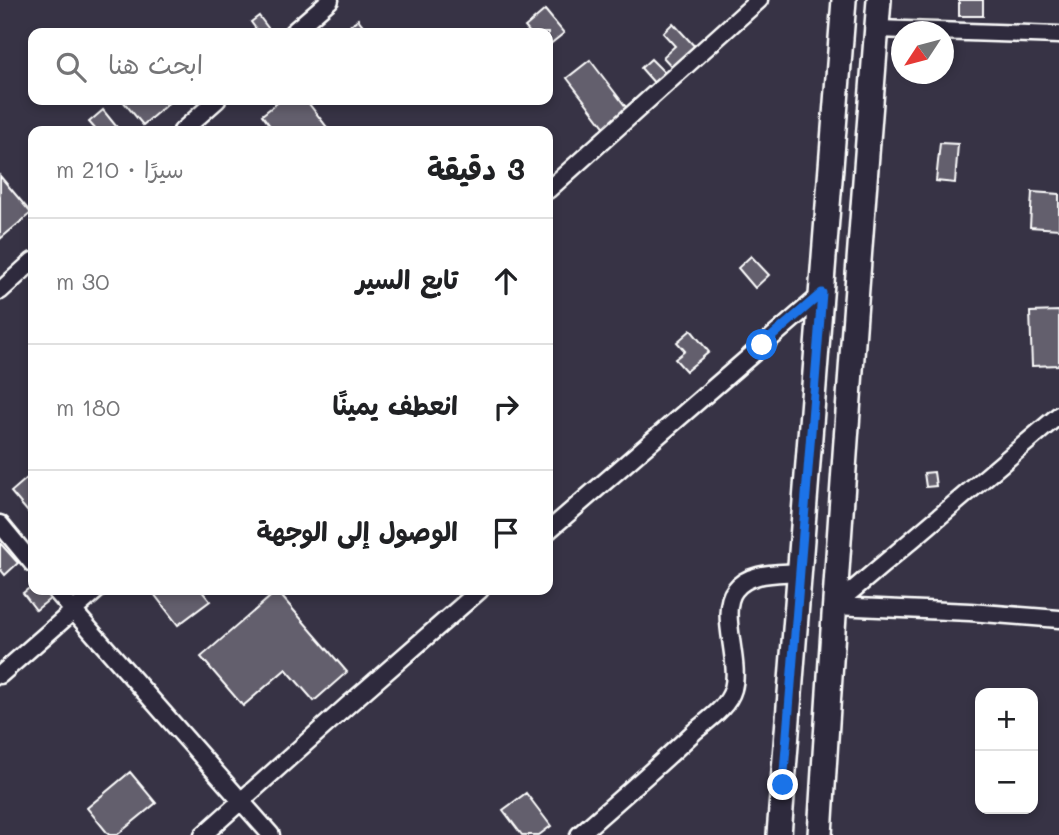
<!DOCTYPE html>
<html lang="ar">
<head>
<meta charset="utf-8">
<style>
	:root { --surface:#fff; --page:#f2f2f2; --text:#202124; --muted:#757577; --line:#e0e0e0 }
	body { margin:0; font-family:Mali,"Playpen Sans Arabic",sans-serif; background:var(--page); color:var(--text); direction:rtl }
	.controls { position:absolute; right:21px; bottom:21px; display:grid; overflow:hidden; border-radius:14px; box-shadow:0 4px 10px #0003 }
	.controls button { width:63px; height:63px; display:grid; place-items:center; padding:0; border:0; border-bottom:2px solid var(--line); background:var(--surface); color:var(--text); font:35px sans-serif }
	.compass { position:absolute; left:891px; top:21px; width:63px; height:63px; border-radius:50%; background:var(--surface); box-shadow:0 4px 10px #0003; rotate:234deg }
	.stop { position:absolute; width:21px; height:21px; margin:-16px; border:5px solid #1a73e8; border-radius:50%; background:#fff }
	.stop.end { background:#1a73e8; border-color:#fff; box-shadow:0 2px 7px #0008 }
	.list { margin:0; padding:0; list-style:none }
	h2 { display:flex; justify-content:space-between; align-items:center; height:91px; margin:0; padding:0 28px; font-size:30px }
	h2 small { font-size:23px; font-weight:400; color:var(--muted) }
	.list li { display:grid; grid-template-columns:46px 1fr auto; gap:21px; align-items:center; box-sizing:border-box; height:126px; padding:0 28px; border-top:2px solid var(--line) }
	.list b { display:block; font-size:26px; white-space:nowrap }
	.list em { font-size:23px; font-style:normal; color:var(--muted) }
	.icon { flex:none; width:38px; height:38px; fill:none; stroke:currentColor; stroke-width:2; stroke-linecap:round; stroke-linejoin:round }
	.map { position:relative; flex:none; width:1059px; height:835px; overflow:hidden; direction:ltr }
	.search { position:absolute; background:var(--surface); box-shadow:0 4px 10px #0003; left:28px; top:28px; width:525px; height:77px; display:flex; align-items:center; gap:18px; box-sizing:border-box; padding:0 24px; border-radius:14px; color:var(--muted); font-size:26px }
	.panel { position:absolute; background:var(--surface); box-shadow:0 4px 10px #0003; left:28px; top:126px; width:525px; height:469px; border-radius:14px; direction:rtl }
	.map>svg:first-child { display:block }
	.building { fill:#635f6d; stroke:#fff; stroke-width:2 }
	.lines { fill:none; stroke-linecap:round; stroke-linejoin:round }
	.street-casing { stroke:#fff; stroke-width:21 }
	.secondary-casing { stroke:#fff; stroke-width:28 }
	.street { stroke:#2f2a3d; stroke-width:16 }
	.secondary { stroke:#2f2a3d; stroke-width:23 }
	.route { stroke:#1a73e8; stroke-width:9 }
</style>
</head>
<body>
<div class="map">
<svg width="1059" height="835" viewBox="0 0 1059 835">
	<rect width="100%" height="100%" fill="#373345"/>
	<filter id="ink" filterUnits="userSpaceOnUse"><feTurbulence type="fractalNoise" baseFrequency=".0143" numOctaves="2"/><feDisplacementMap in="SourceGraphic" scale="14" xChannelSelector="R" yChannelSelector="G"/><feConvolveMatrix kernelMatrix="1 2 1 2 8 2 1 2 1" color-interpolation-filters="sRGB"/></filter>
	<g filter="url(#ink)">
		<path class="building" d="M959 0H983V16H959Z
			M545 10 564 33 548 46V33H530L525 27Z
			M259 16 271 32 270 33H259L251 22Z
			M358 19 369 33H341Z
			M673 23 697 49 674 69 663 57 675 46 663 33Z
			M651 59 667 75 656 85 641 68Z
			M590 60 629 111 606 129 567 78Z
			M122 100H172L143 125Z
			M281 100H306L329 130 327 131H274L262 115Z
			M103 110 120 131H97L89 122Z
			M940 143 958 144 955 183 936 181Z
			M0 176 31 213 0 239Z
			M1032 192 1059 194V229L1030 227Z
			M751 256 769 275 755 288 738 268Z
			M1059 311V365L1032 366 1030 312Z
			M691 330 709 352 686 371 675 359 685 351 677 342Z
			M934 472 936 486 926 487 924 473Z
			M33 473V518L11 492Z
			M0 543 18 563 5 575 0 569Z
			M33 585V590H45L51 598 36 610 23 593Z
			M151 590H201L210 601 178 625Z
			M277 591 347 672 314 701 286 669 243 706 201 657Z
			M130 772 156 803 117 835H109L87 808Z
			M526 793 551 826 539 835H522L503 810Z"/>
		<g class="lines">
			<defs>
				<path id="street" d="M877 29 1059 35
					M292 33 330 0
					M182 131 217 100
					M548 190 759 0
					M0 291 33 261
					M0 524 33 564
					M548 531 822 294
					M55 590 271 835
					M834 606 1059 415
					M834 606 970 612 1059 619
					M0 675 97 590
					M203 835 347 706 480 590
					M579 835C618 801 657 767 694 732 708 720 728 707 733 689 741 661 718 611 735 590 749 571 779 574 800 572"/>
				<path id="secondary" d="M779 835 844 0
					M820 835C837 556 857 278 879 0"/>
			</defs>
			<use href="#street" class="street-casing"/>
			<use href="#secondary" class="secondary-casing"/>
			<use href="#street" class="street"/>
			<use href="#secondary" class="secondary"/>
		</g>
	</g>
	<g class="lines" filter="url(#ink)">
		<path class="route" d="M762 345 822 293 783 785"/>
	</g>
</svg>
<div class="controls">
<button>+</button>
<button>−</button>
</div>
<svg class="compass" viewBox="-18 -18 36 36"><path d="M0-13l5 13h-10z" fill="#e53935"/><path d="M0 13l5-13h-10z" fill="#757577"/></svg>
<div class="stop" style="left:762px;top:345px"></div>
<div class="stop end" style="left:783px;top:785px"></div>
<div class="search"><svg class="icon" aria-label="search" viewBox="0 0 24 24"><circle cx="10" cy="10" r="6"/><path d="M15 15l6 6"/></svg>ابحث هنا</div>
<section class="panel">
<h2>3 دقيقة<small>سيرًا · 210 m</small></h2>
<ul class="list">
<li><svg class="icon" aria-label="ahead" viewBox="0 0 24 24"><path d="M12 20V5M6 11l6-6 6 6"/></svg><div><b>تابع السير</b></div><em>30 m</em></li>
<li><svg class="icon" aria-label="right" viewBox="0 0 24 24"><path d="M7 20v-9h11M14 6l5 5-5 5"/></svg><div><b>انعطف يمينًا</b></div><em>180 m</em></li>
<li><svg class="icon" aria-label="arrive" viewBox="0 0 24 24"><path d="M6 21V4h12l-3 4 3 4H6"/></svg><div><b>الوصول إلى الوجهة</b></div></li>
</ul>
</section>
</div>
</body>
</html>
